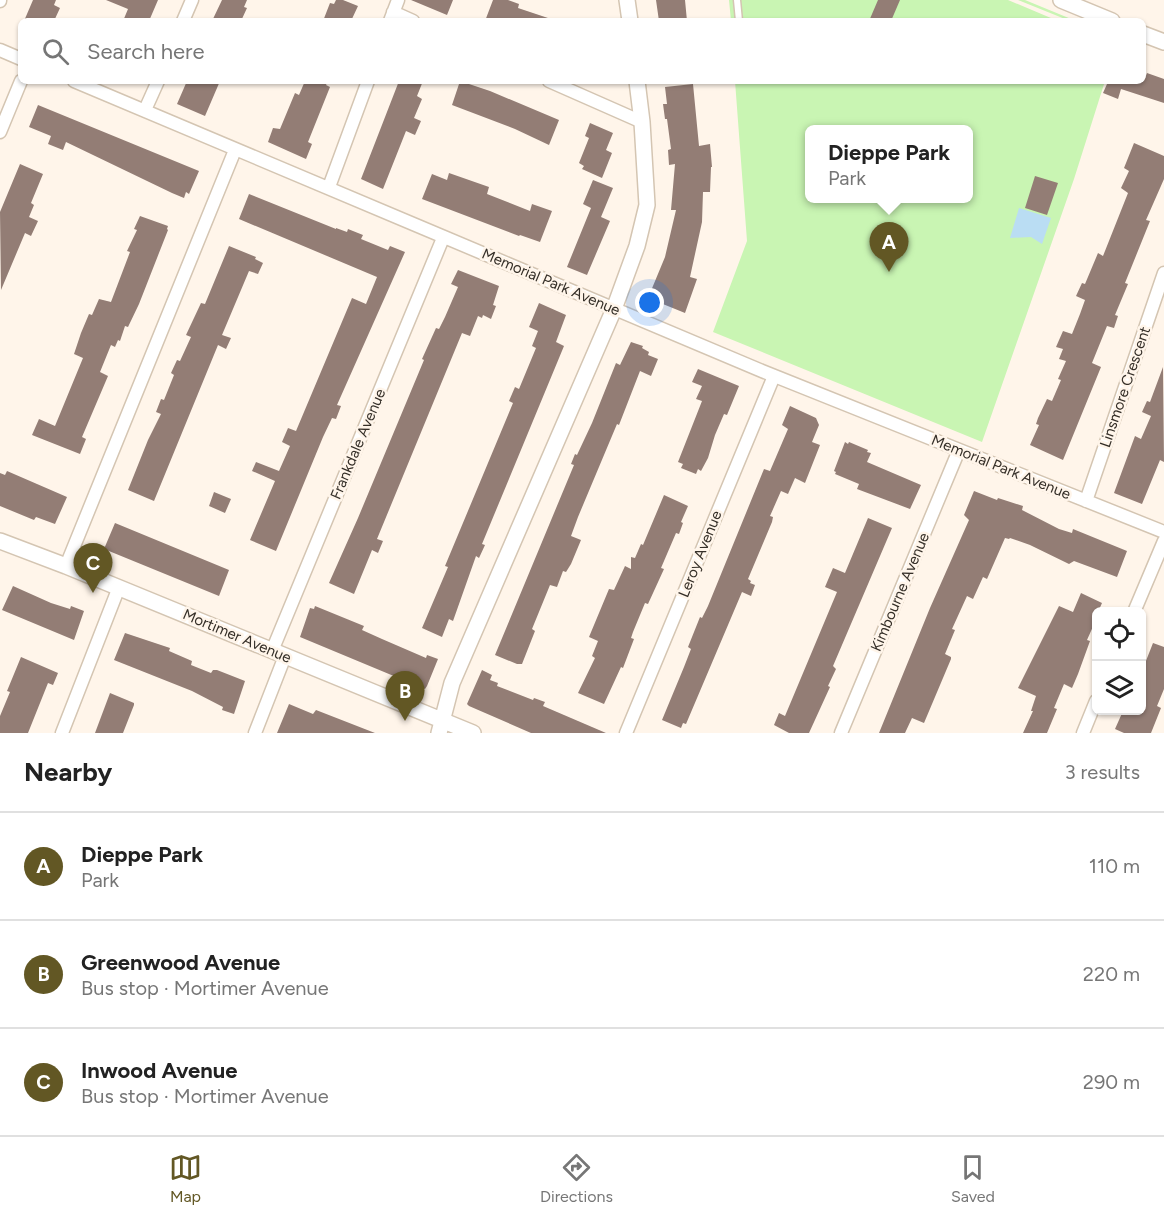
<!DOCTYPE html>
<html lang="en">
<head>
<meta charset="utf-8">
<style>
	:root { --surface:#fff; --page:#f2f2f2; --text:#222; --muted:#767676; --line:#e0e0e0; --accent:#625724 }
	body { margin:0; font-family:Figtree,sans-serif; background:var(--page); color:var(--text) }
	.controls { position:absolute; right:18px; bottom:18px; display:grid; overflow:hidden; border-radius:9px; box-shadow:0 2px 4px #0004 }
	.controls button { width:54px; height:54px; display:grid; place-items:center; padding:0; border:0; border-bottom:2px solid var(--line); background:var(--surface); color:var(--text); font:30px sans-serif }
	.you { position:absolute; left:650px; top:303px; width:21px; height:21px; margin:-15px; border:4px solid #fff; border-radius:50%; background:#1a73e8; box-shadow:0 0 0 9px #1a73e833 }
	.badge { display:grid; place-items:center; width:39px; height:39px; border-radius:50%; background:var(--accent); color:#fff; font-size:20px; font-weight:700 }
	.pin { position:absolute; translate:-50% -50px; filter:drop-shadow(0 2px 3px #0008) }
	.pin::after { content:''; position:absolute; top:32px; width:21px; height:18px; background:inherit; clip-path:polygon(0 0,100% 0,50% 100%) }
	.popup { position:absolute; left:805px; top:125px; width:168px; height:78px; box-sizing:border-box; display:grid; place-content:center; border-radius:9px; background:var(--surface); filter:drop-shadow(0 2px 4px #0005); font-size:20px; white-space:nowrap; color:var(--muted) }
	.popup b { font-size:22px; color:var(--text) }
	.popup::after { content:''; position:absolute; left:50%; top:100%; margin-left:-12px; border:12px solid transparent; border-top-color:var(--surface) }
	.list { margin:0; padding:0; list-style:none }
	h2 { display:flex; justify-content:space-between; align-items:center; height:78px; margin:0; padding:0 24px; font-size:26px }
	h2 small { font-size:20px; font-weight:400; color:var(--muted) }
	.list li { display:grid; grid-template-columns:39px 1fr auto; gap:18px; align-items:center; box-sizing:border-box; height:108px; padding:0 24px; border-top:2px solid var(--line) }
	.list b { display:block; font-size:22px; white-space:nowrap }
	.list p { margin:0; font-size:20px; white-space:nowrap; color:var(--muted) }
	.list em { font-size:20px; font-style:normal; color:var(--muted) }
	.icon { flex:none; width:33px; height:33px; fill:none; stroke:currentColor; stroke-width:2; stroke-linecap:round; stroke-linejoin:round }
	.map { position:relative; flex:none; width:1164px; height:733px; overflow:hidden }
	.search { position:absolute; background:var(--surface); box-shadow:0 2px 4px #0004; left:18px; right:18px; top:18px; height:66px; display:flex; align-items:center; gap:15px; box-sizing:border-box; padding:0 21px; border-radius:9px; color:var(--muted); font-size:22px }
	.sheet { height:402px; background:var(--surface) }
	nav { display:flex; justify-content:space-around; align-items:center; box-sizing:border-box; height:84px; border-top:2px solid var(--line); background:var(--surface); font-size:16px; color:var(--muted) }
	nav a { display:grid; justify-items:center; gap:3px }
	nav .on { color:var(--accent) }
	.map>svg:first-child { display:block }
	.green { fill:#c9f5b3; fill-rule:evenodd }
	.water { fill:#baddf3 }
	.building { fill:#937d75 }
	.lines { fill:none; stroke-linecap:round; stroke-linejoin:round }
	.service-casing { stroke:#d4c5b2; stroke-width:9 }
	.minor-casing { stroke:#d4c5b2; stroke-width:15 }
	.tertiary-casing { stroke:#d4c5b2; stroke-width:18 }
	.service { stroke:#fff; stroke-width:6 }
	.minor { stroke:#fff; stroke-width:12 }
	.tertiary { stroke:#fff; stroke-width:15 }
	.labels { text-anchor:middle; stroke-width:5; stroke-linejoin:round; paint-order:stroke }
	.street-label { font-size:15px; fill:#352f28; stroke:#fff5ea }
</style>
</head>
<body>
<div class="map">
<svg width="1164" height="733" viewBox="0 0 1164 733">
	<rect width="100%" height="100%" fill="#fff5ea"/>
	<path class="green" d="M729 0H1008L1058 21H731Z
		M1018 0H1025L1076 21H1070Z
		M735 81H1105L1074 179 982 442 713 332 747 241ZM810 130H968V198H810Z"/>
	<path class="water" d="M1019 208 1051 218 1042 244 1031 237 1010 238Z"/>
	<path class="building" d="M33 0H56L54 5 60 8 54 21H24Z
		M106 0H158L149 21H123L128 9Z
		M222 0H247L244 7 247 8 241 21H212Z
		M336 0H343L358 6 351 21H323L330 3 334 4Z
		M411 0H453L447 15Z
		M493 0H508L519 4 518 8 551 19 550 21H485Z
		M656 0H685L687 21H659Z
		M878 0H900L891 21H869Z
		M1147 73 1164 79V103L1121 89 1118 99 1103 93 1107 84 1104 83V81H1144Z
		M187 81H220L205 116 177 104Z
		M305 81H328L326 85 330 87 308 142 312 144 306 159 268 142 273 128 280 129 295 93 299 95Z
		M399 81H423L417 96 422 99 414 118 421 121 415 135 406 131 383 189 361 179Z
		M460 81 490 91 559 120 549 145 515 129 452 105Z
		M693 84 699 146 710 144 712 167H711L710 192H703L702 222 690 277 697 279 685 313 648 298 665 257 676 210H671L675 164 669 165 668 150 671 149 667 119H665L663 104H667L665 87Z
		M38 105 199 171 189 194 186 192 184 198 172 193 66 142 63 150 48 144 51 136 29 127Z
		M590 123 613 133 606 150 612 153 602 178 582 169 584 166 579 163 589 138 585 136Z
		M1134 143 1164 156V179L1146 220 1150 221 1125 283 1128 284 1115 315 1118 316 1114 328 1107 326 1092 363 1101 367 1063 460 1030 445 1039 425 1036 424 1038 418 1047 399 1052 401 1061 380 1058 379 1066 361 1059 359 1063 349 1056 347 1063 331 1072 334 1080 314 1085 300 1076 296 1082 283 1085 284 1098 253 1103 256 1128 193 1121 188 1129 171 1124 168Z
		M20 164 43 174 31 203 34 205 29 217 38 221 31 236 25 233 1 290 0 212Z
		M449 173 489 187 487 194 530 211 532 204 552 211 540 242 520 235 519 236 422 199 432 174 447 180Z
		M1035 176 1058 183 1047 215 1025 208Z
		M593 180 613 188 601 217 610 221 587 275 567 267 591 208 583 204Z
		M249 194 336 229V228L347 232 348 229 363 235 361 239 388 250 390 246 405 252 337 405 341 406 336 419 332 418 323 437 276 551 250 540 275 481 252 471 256 462 279 471 290 446 282 442 288 428 296 431 352 298 366 304 377 277 239 219Z
		M140 216 168 226 167 229 168 230 139 304 128 327 125 326 120 341 118 340 115 347 111 345 100 372 108 376 82 437 86 439 80 454 32 435 39 419 55 426 83 358 74 354 81 333 89 314 92 315 99 299 111 302 130 252 127 251 137 230 134 229Z
		M229 246 256 257 255 259 263 263 258 274 249 271 222 335 231 338 226 349 218 345 154 501 128 490 148 440 161 414 156 412 161 399 164 400 174 375 171 373 177 360 180 361 191 337 186 335 201 303 205 304Z
		M458 270 499 286 493 305 496 306 491 319 483 315 482 318 478 316 470 336 462 333 377 539 383 541 378 553 372 550 354 594 329 583 358 518 424 360 422 359 436 328 439 329 445 317 458 287 451 284Z
		M539 303 566 315 556 342 564 346 482 544 485 545 479 558 476 556 453 621 449 619 442 637 422 628 448 567 445 566 513 403 509 401 515 387 519 389 536 348 532 346 538 331 529 327Z
		M631 342 643 346 642 348 649 352 648 355 658 359 651 376 640 371 619 425 617 424 578 517 571 536 581 540 571 564 566 572 563 571 557 587 550 585 532 629 535 631 522 664H517L495 655 574 465 571 464 575 454 577 455 592 423 616 363 620 365Z
		M1163 367 1164 462 1160 460 1142 504 1114 493 1135 436 1141 439 1151 416 1142 412 1147 401 1150 402Z
		M698 369 739 386 727 415 724 414 715 435 708 458 701 471 698 469 696 474 681 468 683 464 678 462 702 401 696 399 702 386 692 382Z
		M790 406 816 418 819 425 812 442 820 445 805 483 795 478 788 494 781 491 770 516 773 517 772 522 748 579 751 581 750 583 755 585 751 596 742 592 686 724 683 723 681 728 662 720 684 667 691 649 688 647 700 617 702 618 708 606 764 469 770 471 788 429 782 425Z
		M845 442 848 444 849 442 868 450 867 452 871 453 867 462 921 485 910 509 857 489 859 484 835 474 836 472 834 471Z
		M7 471 67 497 55 524 36 517 34 520 0 506V473L5 475Z
		M974 491 997 500 998 498 1023 506 1022 510 1059 529 1072 533 1073 529 1127 551 1117 577 1074 561 1069 564 1030 545 1010 538 1009 539 1005 538 987 579 983 577 973 599 967 596 952 629 955 630 945 654 951 657V659L924 723 912 718 905 733H879L930 608 969 520 964 515Z
		M214 492 231 499 225 513 209 506Z
		M664 495 688 506 681 522 683 523 679 534 676 533 661 568 664 569 648 604 645 603 633 632 631 638 634 639 623 668 621 667 604 704 578 693 595 658 592 656 598 641 589 637 609 589 614 590 625 566 631 569V557L635 558 641 544 643 545Z
		M868 518 892 528 833 666 836 669 828 686 830 687 809 733H789L774 725 779 713 785 716 837 592 825 587 833 568 845 573Z
		M115 523 229 570 219 596 104 549Z
		M13 586 51 603 70 609 71 606 84 611 74 640 2 610Z
		M1081 593 1102 603 1098 612H1096L1095 622 1087 640 1090 641 1078 674 1072 688 1064 684 1054 708 1057 709 1047 733H1023L1033 711H1031L1036 696 1018 688 1059 606 1073 612Z
		M315 606 364 626 362 630 382 639 426 658 427 655 438 659 427 686 425 689 300 637 310 608 314 609Z
		M125 633 170 648 169 651 192 661 191 665 211 673 213 670H217L245 681 234 714 222 710 223 707 192 691 114 660Z
		M1153 643 1164 647V689L1157 706 1161 708 1151 733H1124L1115 729 1123 711H1142V671Z
		M21 657 58 673 53 685 48 683 28 733H0V716L10 692 7 691Z
		M482 670 492 675 490 680 498 683 497 686 533 700 534 698 545 702 543 706 606 733H531L469 706 467 704Z
		M110 693 134 703V705L123 733H95Z
		M289 704 313 714 316 710 375 733H277Z"/>
	<g class="lines">
		<defs>
			<path id="service" d="M737 0 739 21"/>
			<path id="minor" d="M0 1V0
				M393 12 413 21
				M183 21 192 0
				M390 21 398 0
				M0 50 21 59
				M74 81C304 176 532 276 762 371 896 426 1030 479 1164 532
				M549 81 642 122
				M145 110 158 81
				M0 132 21 81
				M329 187 368 81
				M1086 501 1164 273
				M66 566 235 150
				M1134 612 1164 541
				M272 651 443 238
				M62 733 119 587
				M255 733 285 656
				M626 733 774 376
				M841 733 959 450
				M1083 733 1096 701"/>
			<path id="tertiary" d="M627 0 630 21
				M1061 0 1112 21
				M1143 34 1164 42
				M0 541 66 566 473 733
				M439 733 452 683 614 309 637 246 647 205 642 122 637 81"/>
		</defs>
		<use href="#service" class="service-casing"/>
		<use href="#minor" class="minor-casing"/>
		<use href="#tertiary" class="tertiary-casing"/>
		<use href="#service" class="service"/>
		<use href="#minor" class="minor"/>
		<use href="#tertiary" class="tertiary"/>
	</g>
	<g class="labels">
		<g class="street-label">
			<text transform="translate(551 282) rotate(23)" y="5">Memorial Park Avenue</text>
			<text transform="translate(1125 387) rotate(-71)" y="5">Linsmore Crescent</text>
			<text transform="translate(358 444) rotate(-67)" y="5">Frankdale Avenue</text>
			<text transform="translate(1001 467) rotate(22)" y="5">Memorial Park Avenue</text>
			<text transform="translate(700 554) rotate(-68)" y="5">Leroy Avenue</text>
			<text transform="translate(900 592) rotate(-67)" y="5">Kimbourne Avenue</text>
			<text transform="translate(237 636) rotate(23)" y="5">Mortimer Avenue</text>
		</g>
	</g>
</svg>
<div class="controls">
<button><svg class="icon" aria-label="locate" viewBox="0 0 24 24"><circle cx="12" cy="12" r="6"/><path d="M12 2v4M12 18v4M2 12h4M18 12h4"/></svg></button>
<button><svg class="icon" aria-label="layers" viewBox="0 0 24 24"><path d="M12 4l9 5-9 5-9-5zM3 14l9 5 9-5"/></svg></button>
</div>
<div class="you"></div>
<div class="pin badge" style="left:889px;top:272px">A</div>
<div class="popup"><b>Dieppe Park</b>Park</div>
<div class="pin badge" style="left:405px;top:721px">B</div>
<div class="pin badge" style="left:93px;top:593px">C</div>
<div class="search"><svg class="icon" aria-label="search" viewBox="0 0 24 24"><circle cx="10" cy="10" r="6"/><path d="M15 15l6 6"/></svg>Search here</div>
</div>
<section class="sheet">
<h2>Nearby<small>3 results</small></h2>
<ul class="list">
<li><span class="badge">A</span><div><b>Dieppe Park</b><p>Park</p></div><em>110 m</em></li>
<li><span class="badge">B</span><div><b>Greenwood Avenue</b><p>Bus stop · Mortimer Avenue</p></div><em>220 m</em></li>
<li><span class="badge">C</span><div><b>Inwood Avenue</b><p>Bus stop · Mortimer Avenue</p></div><em>290 m</em></li>
</ul>
</section>
<nav>
<a class="on"><svg class="icon" aria-label="map" viewBox="0 0 24 24"><path d="M3 6l6-2 6 2 6-2v14l-6 2-6-2-6 2zM9 4v14M15 6v14"/></svg>Map</a>
<a><svg class="icon" aria-label="directions" viewBox="0 0 24 24"><path d="M12 3l9 9-9 9-9-9zM9 14v-3h6M13 9l2 2-2 2"/></svg>Directions</a>
<a><svg class="icon" aria-label="saved" viewBox="0 0 24 24"><path d="M7 4h10v16l-5-4-5 4z"/></svg>Saved</a>
</nav>
</body>
</html>
